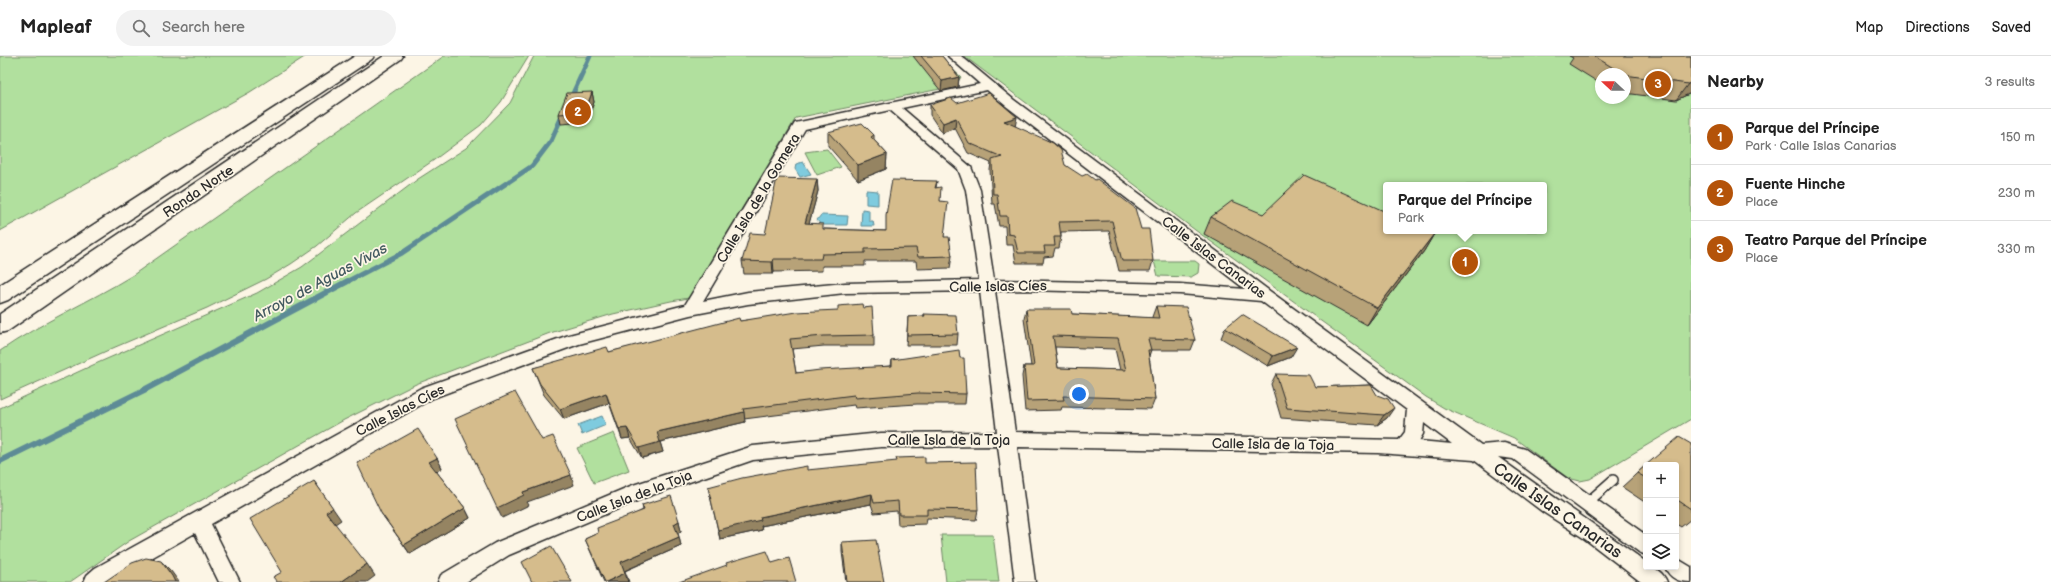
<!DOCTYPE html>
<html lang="en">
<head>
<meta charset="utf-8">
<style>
	:root { --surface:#fff; --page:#f2f2f2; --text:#222; --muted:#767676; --line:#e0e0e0; --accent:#b45309 }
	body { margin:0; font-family:"Balsamiq Sans",sans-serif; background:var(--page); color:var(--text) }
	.controls { position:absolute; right:12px; bottom:12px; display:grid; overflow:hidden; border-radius:4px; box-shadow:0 2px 6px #0003 }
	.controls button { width:36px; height:36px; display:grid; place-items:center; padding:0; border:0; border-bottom:1px solid var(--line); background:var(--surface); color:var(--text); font:20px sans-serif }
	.compass { position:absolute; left:1595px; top:12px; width:36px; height:36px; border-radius:50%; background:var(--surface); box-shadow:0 2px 6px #0003; rotate:292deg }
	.you { position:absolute; left:1079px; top:338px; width:14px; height:14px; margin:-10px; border:3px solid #fff; border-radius:50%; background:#1a73e8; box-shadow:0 0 0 6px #1a73e833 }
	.badge { display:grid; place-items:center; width:26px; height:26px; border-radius:50%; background:var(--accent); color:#fff; font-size:13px; font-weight:700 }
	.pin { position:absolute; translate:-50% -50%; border:2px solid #fff; box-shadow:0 1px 4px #0006 }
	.popup { position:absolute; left:1383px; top:126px; width:164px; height:52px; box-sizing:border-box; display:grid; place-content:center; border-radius:4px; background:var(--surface); filter:drop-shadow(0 1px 3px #0005); font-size:13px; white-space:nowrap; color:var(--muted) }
	.popup b { font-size:15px; color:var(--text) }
	.popup::after { content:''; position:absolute; left:50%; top:100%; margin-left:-8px; border:8px solid transparent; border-top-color:var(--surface) }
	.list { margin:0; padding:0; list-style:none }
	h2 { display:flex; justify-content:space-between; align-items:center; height:52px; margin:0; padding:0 16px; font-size:17px }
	h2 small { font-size:13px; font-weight:400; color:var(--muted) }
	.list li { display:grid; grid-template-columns:26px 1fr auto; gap:12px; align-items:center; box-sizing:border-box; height:56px; padding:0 16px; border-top:1px solid var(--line) }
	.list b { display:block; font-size:15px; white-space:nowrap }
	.list p { margin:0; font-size:13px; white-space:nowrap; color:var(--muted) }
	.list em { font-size:13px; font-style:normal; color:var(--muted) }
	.icon { flex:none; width:22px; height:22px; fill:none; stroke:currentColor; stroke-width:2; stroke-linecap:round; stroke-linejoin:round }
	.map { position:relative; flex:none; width:1691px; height:526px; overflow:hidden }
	header { display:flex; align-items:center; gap:24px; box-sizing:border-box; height:56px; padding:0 20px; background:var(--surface); border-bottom:1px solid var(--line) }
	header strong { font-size:19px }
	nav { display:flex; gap:22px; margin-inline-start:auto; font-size:14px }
	.search { width:280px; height:36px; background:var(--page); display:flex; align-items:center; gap:10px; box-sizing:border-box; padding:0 14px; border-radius:22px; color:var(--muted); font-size:15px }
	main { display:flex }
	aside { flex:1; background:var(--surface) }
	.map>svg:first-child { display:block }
	.green { fill:#b1e09e; stroke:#6e8664; fill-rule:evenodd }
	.water { fill:#7fcbde; stroke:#5d8b96 }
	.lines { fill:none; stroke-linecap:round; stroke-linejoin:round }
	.stream-far1 { stroke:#5d8b96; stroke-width:5 }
	.stream { stroke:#5d8b96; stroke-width:6 }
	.lane-casing { stroke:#2b2b2b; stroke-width:12 }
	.street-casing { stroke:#2b2b2b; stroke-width:3 }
	.highway-casing { stroke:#2b2b2b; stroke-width:3 }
	.lane { stroke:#fcf5e5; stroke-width:9 }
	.street { fill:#fcf5e5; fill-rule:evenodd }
	.highway { fill:#fcf5e5; fill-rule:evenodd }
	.wall { fill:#b7a278; stroke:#2b2b2b; fill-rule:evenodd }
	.shaded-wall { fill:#958462; stroke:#2b2b2b }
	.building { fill:#d5bc8c; stroke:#2b2b2b; fill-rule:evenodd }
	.labels { text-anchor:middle; stroke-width:3.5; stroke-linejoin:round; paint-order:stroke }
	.street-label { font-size:14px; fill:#2b2b2b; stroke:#fcf5e5 }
	.water-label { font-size:15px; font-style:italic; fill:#445b61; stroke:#fcf5e5 }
	.near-street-label { font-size:17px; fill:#2b2b2b; stroke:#fcf5e5 }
</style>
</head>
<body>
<header>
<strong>Mapleaf</strong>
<div class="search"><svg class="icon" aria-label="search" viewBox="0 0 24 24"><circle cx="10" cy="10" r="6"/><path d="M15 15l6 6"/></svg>Search here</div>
<nav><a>Map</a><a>Directions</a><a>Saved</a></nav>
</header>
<main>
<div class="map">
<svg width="1691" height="526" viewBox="0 0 1691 526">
	<rect width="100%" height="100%" fill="#fcf5e5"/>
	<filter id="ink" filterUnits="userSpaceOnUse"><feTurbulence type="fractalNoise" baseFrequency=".025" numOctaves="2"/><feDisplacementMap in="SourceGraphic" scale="8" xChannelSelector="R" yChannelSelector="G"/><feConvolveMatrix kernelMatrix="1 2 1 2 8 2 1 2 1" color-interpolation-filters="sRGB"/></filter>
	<g filter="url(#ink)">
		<path class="green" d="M0 0H306L250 36 0 175Z
			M444 0H529L501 46 481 69 434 104 356 157 317 190 291 208 266 223 207 252 113 292 0 343V295C42 266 89 246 133 219Z
			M534 0H938L961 21 955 30 796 62 689 242 671 245 613 258 550 277 416 328 344 364 129 485 70 526H0V352L93 309 257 237 302 211 418 123 466 92 510 47Z
			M964 0H1691V363L1590 423 1580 425 1568 422 1514 382 1444 352 1426 341 1195 174ZM1601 18H1625V42H1601ZM1386 129H1544V175H1386Z
			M827 93 841 111 817 119 805 96Z
			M1195 205 1199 208 1198 217 1191 221 1158 220 1154 205Z
			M614 377 629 414 594 427 577 392Z
			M941 479H993L999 526H946Z"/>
		<path class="water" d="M803 106 811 118 800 121 795 113 796 108Z
			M866 134 878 135V149L866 148Z
			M862 153 869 154V165H873L874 170H861Z
			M821 159 848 160 847 169H821L817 164Z
			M602 360 606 369 582 379 578 369Z"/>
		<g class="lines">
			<path class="stream-far1" d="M570 44 590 0
				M346 226 402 197 532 110 551 85 563 58"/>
			<path class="stream" d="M0 405 144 334 348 225"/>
			<defs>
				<path id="lane" d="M1587 447 1613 424"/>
				<path id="street" d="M948 0H961L1014 44 1271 236 1481 389 1504 387 1525 393 1646 479V499L1639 496 1513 403 1498 401C1547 437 1597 470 1646 506V511C1656 511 1663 517 1667 526H1641L1585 483 1543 456 1474 404 1378 397 1017 391 1035 526H1015L998 390 881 391 753 404 646 441 509 499 466 526H438L441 519 495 487 633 429 753 390 881 377 997 376 980 235 845 237 748 248 690 259 579 288 433 342 211 468 240 526H219L195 477 109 526H84L87 519 95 512 421 332 569 279 685 249 795 67 980 28ZM987 34 1006 50 1245 233 1180 228 994 224 980 134 971 111 902 52ZM890 54 958 113 966 134 979 224 845 227 748 236 703 245 805 73ZM1026 234 1180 238 1261 245 1407 354 1405 376 1399 384 1015 376 995 235ZM1424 367 1452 388 1419 385 1423 378Z
					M1676 502 1691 511V526C1679 526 1670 523 1665 511H1676Z"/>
				<path id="highway" d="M355 0H374L372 3 8 244 0 247V229Z
					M384 0H403L401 3 8 275 0 277V258Z"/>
			</defs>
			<use href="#lane" class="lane-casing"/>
			<use href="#street" class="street-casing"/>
			<use href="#highway" class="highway-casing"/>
			<use href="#lane" class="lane"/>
			<use href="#street" class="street"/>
			<use href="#highway" class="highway"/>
		</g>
		<path class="wall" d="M913 0H942L959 21 958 31 941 35Z
			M1569 0H1691V37L1676 44 1625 37V18H1601V28L1569 8 1573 2Z
			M592 36 594 46 587 66 561 68 559 58Z
			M957 47 1015 70 1065 109 1141 173 1153 205 1150 215H1119L1109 175 1061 176V181L1059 192H1055L1053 200 1044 201 1043 207H1016L1013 189H1006L1005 170H999L995 148H992L990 114 991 107 968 97 955 72 942 77 930 59V49Z
			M828 76 874 79V84L887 98 886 113 858 124 828 90Z
			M817 123 818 135 809 167 823 173 886 175 937 125 936 132 940 145 944 181 952 200 950 212 917 213 916 205H865V210H822V215L774 216 773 218H744L742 205 765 178Z
			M1263 158 1434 178 1424 195 1367 269 1204 178 1211 161Z
			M1156 250 1195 284 1191 294H1151L1149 300 1155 343 1151 353 1062 351 1061 354 1025 355 1022 320 1024 310H1031L1024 263 1026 253 1072 258 1153 262 1152 261ZM1055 291 1115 293 1120 314 1058 312Z
			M863 252 874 279V290H824L792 293 796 317 891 310 892 304 960 302 966 338 965 348H917L855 352 854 349 744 363 745 366 660 386 663 396 642 402 630 382 622 383 609 347 564 363 544 339 533 312 609 296 740 265Z
			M924 258 958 278 957 289H906L908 261 924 260Z
			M1225 272 1291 301 1268 310 1221 282Z
			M1276 318 1315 331 1371 329 1387 362 1377 369 1281 362 1271 328Z
			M1691 388V463L1681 471 1676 468V409Z
			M437 402 442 412 436 415 465 452 470 462 410 498 381 457Z
			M925 407 978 454 976 464 927 462 926 468 898 469 897 455 874 457 871 448 761 470 762 474 720 483 708 431Z
			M1646 409V447L1622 431Z
			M642 449 679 465 681 475 678 477 681 490 625 515 629 526H604L585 483 598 477 643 454Z
			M842 486 884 526H846L842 496Z"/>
		<path class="shaded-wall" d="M959 21 958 31 941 35 942 25Z
			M1691 26V37L1676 44 1688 28Z
			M592 36 594 46 587 66 585 56Z
			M1017 61 1015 71 1004 65Z
			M956 62 955 72 942 77 943 67Z
			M887 98 886 113 858 124V109Z
			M817 123 818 135 806 179 805 167Z
			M1434 178 1424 195 1367 269 1377 252Z
			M773 203 774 216 773 218 772 206Z
			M1297 291 1291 301 1268 310 1273 300Z
			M606 337 609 347 564 363 560 353Z
			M1394 352 1387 362 1377 369 1384 359Z
			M744 356 745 366 660 386 663 396 642 402 639 392 657 376Z
			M627 372 630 382 622 383 619 373Z
			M437 402 442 412 435 416 429 406Z
			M571 419 574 429 527 446 529 449 502 462 497 452 523 436Z
			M314 425 341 464 335 468 326 456Z
			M872 438 871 448 761 470 762 474 720 483 718 474 760 461Z
			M465 452 470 462 410 498 404 489Z
			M679 465 681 475 676 478 674 468Z
			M679 481 681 490 624 515 621 506Z
			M161 505 171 515 179 526H175Z
			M367 508 375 520 367 526H341Z
			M625 517 628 526H606Z"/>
		<path class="building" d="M921 0H942L959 21 942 25Z
			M1594 0H1691V26L1688 28 1625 19V18H1623Z
			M592 36 585 56 559 58 567 37Z
			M989 37 1017 61 1004 65 1053 87 1061 94 1065 109 1082 120 1087 118 1095 124 1097 123 1135 152 1141 173H1149L1153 205H1122L1112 165 1059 166 1061 181H1054L1055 190H1044L1045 197H1018L1014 179 1008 178 1007 160H1000L997 138H993L992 104 1002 101 969 87 956 62 943 67 930 49 951 42 957 47Z
			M862 67 874 79 871 81 887 98 858 109 828 76Z
			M1304 119 1386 156V175H1426L1434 178 1377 252 1211 161 1232 145 1263 158Z
			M777 122 817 123 805 167 823 168V173L886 175V159L892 124 937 125 935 132 941 131 940 145 948 146 944 181H949L952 200 918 201 916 192 865 193V197L822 198 821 203H773L772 206 742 205 750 177 765 178Z
			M862 248 863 252 872 251 874 279 824 280 790 283 796 317 820 314 892 310V304L959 294 960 302H964L966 338 918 337 855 342 854 339 743 353 744 356 657 376 660 386 639 392 627 372 619 373 606 337 560 353 540 328 533 312 607 291 609 296 739 262 740 265 796 256 838 254V250Z
			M1156 250 1186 251 1195 284 1148 283 1151 294H1148L1155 343 1063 340 1064 344 1027 345 1024 310H1034L1026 253H1071L1072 258 1159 262ZM1053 280 1118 282 1126 314 1058 312Z
			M924 258 956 259 958 278 907 279 908 261 925 260Z
			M1242 258 1297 291 1273 300 1225 272Z
			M1276 318 1309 319 1315 331 1371 329 1377 339 1388 343 1394 352 1384 359 1287 352Z
			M515 336 542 384 553 380 571 419 523 436 524 439 497 452 455 363Z
			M418 373 437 402 429 406 465 452 404 489 381 457 357 407Z
			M1679 381 1691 388V453L1676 443V409H1646Z
			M925 401V407L976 406 978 454 927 453V459H899L898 445 874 447 872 438 760 461 761 464 718 474 708 431 742 422 807 410V414L897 405 896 402Z
			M1646 409V422L1637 417Z
			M314 425 333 452 326 456 367 508 341 526H277L273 521 282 516 250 463Z
			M671 440 679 465 674 468 679 481 621 506 625 517 606 526H605L585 483 598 477 597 472 644 454 642 449Z
			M876 484 884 526H847L842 486Z
			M551 490 572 526H532L522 506Z
			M767 495 772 507 789 502 796 526H679L727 509 726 507Z
			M146 502 161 505 172 520 175 526H104L132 507Z"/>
	</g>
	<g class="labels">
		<g class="street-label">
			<text transform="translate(198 135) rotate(-34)" y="5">Ronda Norte</text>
			<text transform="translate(758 142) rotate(-59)" y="5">Calle Isla de la Gomera</text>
			<text transform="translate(1214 201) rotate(37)" y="5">Calle Islas Canarias</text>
			<text transform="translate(998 230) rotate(-1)" y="5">Calle Islas Cíes</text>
			<text transform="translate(400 354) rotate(-27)" y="5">Calle Islas Cíes</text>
			<text x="949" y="389">Calle Isla de la Toja</text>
			<text transform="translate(1273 388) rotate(1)" y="5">Calle Isla de la Toja</text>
			<text transform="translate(634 440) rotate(-21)" y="5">Calle Isla de la Toja</text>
		</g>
		<g class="water-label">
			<text transform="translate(320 226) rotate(-28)" y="5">Arroyo de Aguas Vivas</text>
		</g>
		<g class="near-street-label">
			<text transform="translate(1558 454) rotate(35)" y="6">Calle Islas Canarias</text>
		</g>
	</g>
</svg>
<div class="controls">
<button>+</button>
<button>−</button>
<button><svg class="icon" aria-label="layers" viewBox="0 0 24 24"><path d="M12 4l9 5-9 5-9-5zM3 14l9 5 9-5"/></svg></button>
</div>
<svg class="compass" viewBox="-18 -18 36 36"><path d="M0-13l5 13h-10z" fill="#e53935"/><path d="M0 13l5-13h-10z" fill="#767676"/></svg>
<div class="you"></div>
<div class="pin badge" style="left:1465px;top:206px">1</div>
<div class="popup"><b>Parque del Príncipe</b>Park</div>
<div class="pin badge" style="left:578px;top:56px">2</div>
<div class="pin badge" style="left:1658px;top:28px">3</div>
</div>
<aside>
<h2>Nearby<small>3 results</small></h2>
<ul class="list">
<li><span class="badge">1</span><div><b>Parque del Príncipe</b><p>Park · Calle Islas Canarias</p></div><em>150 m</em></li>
<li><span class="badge">2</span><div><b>Fuente Hinche</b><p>Place</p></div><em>230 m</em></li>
<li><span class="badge">3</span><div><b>Teatro Parque del Príncipe</b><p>Place</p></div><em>330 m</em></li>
</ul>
</aside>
</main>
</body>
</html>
